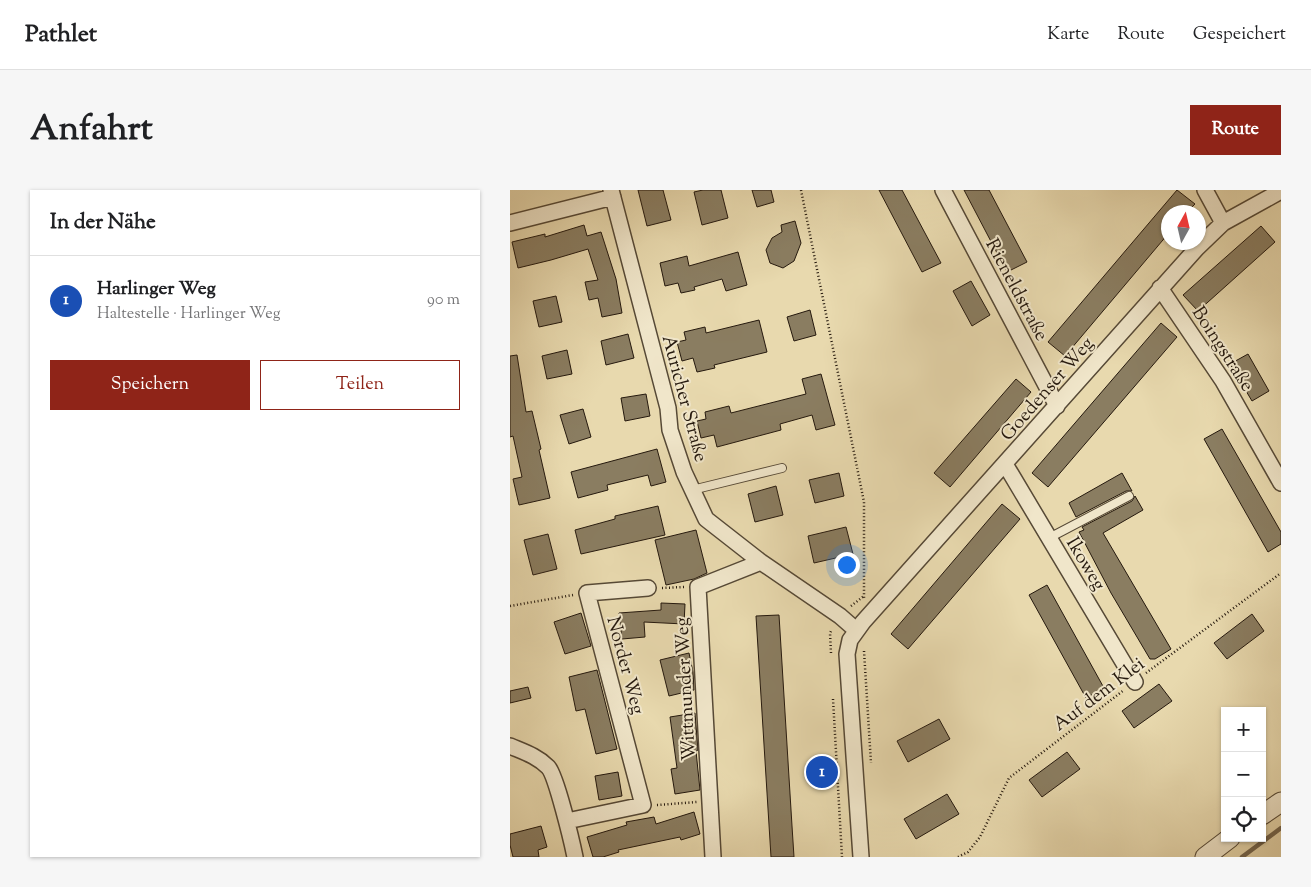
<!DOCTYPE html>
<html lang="de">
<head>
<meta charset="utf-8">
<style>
	:root { --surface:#fff; --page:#f6f6f6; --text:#202124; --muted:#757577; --line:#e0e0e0; --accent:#8f2418 }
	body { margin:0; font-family:"Sorts Mill Goudy",serif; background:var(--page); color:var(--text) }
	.controls { position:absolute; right:15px; bottom:15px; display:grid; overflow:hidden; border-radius:0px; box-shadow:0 1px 4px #0004 }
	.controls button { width:45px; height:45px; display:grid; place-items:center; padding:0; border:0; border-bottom:1px solid var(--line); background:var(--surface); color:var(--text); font:25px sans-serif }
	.compass { position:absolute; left:651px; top:15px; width:45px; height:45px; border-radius:50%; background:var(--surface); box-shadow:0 1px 4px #0004; rotate:8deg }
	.you { position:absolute; left:336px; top:374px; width:18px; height:18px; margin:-12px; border:4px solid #fff; border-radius:50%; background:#1a73e8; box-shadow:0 0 0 8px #1a73e833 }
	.badge { display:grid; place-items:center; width:32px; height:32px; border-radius:50%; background:var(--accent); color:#fff; font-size:16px; font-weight:700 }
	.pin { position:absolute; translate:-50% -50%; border:2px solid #fff; box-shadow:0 1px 5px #0006 }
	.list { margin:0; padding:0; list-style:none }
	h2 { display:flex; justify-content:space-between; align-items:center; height:65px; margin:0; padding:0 20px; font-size:21px }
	h2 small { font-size:16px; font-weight:400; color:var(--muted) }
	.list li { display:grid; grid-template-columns:32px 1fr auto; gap:15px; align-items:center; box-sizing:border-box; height:90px; padding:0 20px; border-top:1px solid var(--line) }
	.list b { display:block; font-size:19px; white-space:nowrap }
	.list p { margin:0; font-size:16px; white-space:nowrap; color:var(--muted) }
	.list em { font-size:16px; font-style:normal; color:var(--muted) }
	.actions { display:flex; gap:10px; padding:15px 20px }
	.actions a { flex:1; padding:11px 0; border:1px solid var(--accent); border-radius:0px; text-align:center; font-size:18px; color:var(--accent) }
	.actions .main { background:var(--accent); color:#fff }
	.icon { flex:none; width:28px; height:28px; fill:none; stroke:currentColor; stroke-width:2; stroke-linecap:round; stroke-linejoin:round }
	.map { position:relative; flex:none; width:771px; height:667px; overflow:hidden; border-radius:0px }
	header { display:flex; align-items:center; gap:30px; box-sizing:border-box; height:70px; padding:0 25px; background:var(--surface); border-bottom:1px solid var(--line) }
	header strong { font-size:24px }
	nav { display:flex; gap:28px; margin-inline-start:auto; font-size:18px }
	.intro { display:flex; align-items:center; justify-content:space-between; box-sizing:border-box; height:120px; padding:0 30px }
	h1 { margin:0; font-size:35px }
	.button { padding:12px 22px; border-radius:0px; background:var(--accent); color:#fff; font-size:18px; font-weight:700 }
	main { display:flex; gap:30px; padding:0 30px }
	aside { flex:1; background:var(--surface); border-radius:0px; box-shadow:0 1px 4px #0004 }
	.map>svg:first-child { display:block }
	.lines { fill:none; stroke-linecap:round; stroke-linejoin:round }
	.stream { stroke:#72654e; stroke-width:4.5 }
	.building { fill:#8a7d61; stroke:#25190e }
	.service-casing { stroke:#564936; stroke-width:10 }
	.minor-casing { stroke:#564936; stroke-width:18 }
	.tertiary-casing { stroke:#564936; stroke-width:21 }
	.path { stroke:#25190e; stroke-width:2.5; stroke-dasharray:1 2.5; stroke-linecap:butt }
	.service { stroke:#f0e6ca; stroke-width:8 }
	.minor { stroke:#f0e6ca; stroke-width:15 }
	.tertiary { stroke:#f0e6ca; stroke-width:19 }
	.labels { text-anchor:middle; stroke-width:4; stroke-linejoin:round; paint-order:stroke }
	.street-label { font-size:19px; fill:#25190e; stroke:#f0e6ca }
</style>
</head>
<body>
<header>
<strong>Pathlet</strong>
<nav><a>Karte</a><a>Route</a><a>Gespeichert</a></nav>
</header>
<div class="intro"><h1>Anfahrt</h1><a class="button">Route</a></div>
<main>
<aside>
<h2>In der Nähe<small></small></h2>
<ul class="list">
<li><span class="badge" style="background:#1a4fb4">1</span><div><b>Harlinger Weg</b><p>Haltestelle · Harlinger Weg</p></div><em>90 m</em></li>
</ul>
<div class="actions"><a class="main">Speichern</a><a>Teilen</a></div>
</aside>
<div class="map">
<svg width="771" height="667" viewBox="0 0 771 667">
	<rect width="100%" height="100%" fill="#e8d9ae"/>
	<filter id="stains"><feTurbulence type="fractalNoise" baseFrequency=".004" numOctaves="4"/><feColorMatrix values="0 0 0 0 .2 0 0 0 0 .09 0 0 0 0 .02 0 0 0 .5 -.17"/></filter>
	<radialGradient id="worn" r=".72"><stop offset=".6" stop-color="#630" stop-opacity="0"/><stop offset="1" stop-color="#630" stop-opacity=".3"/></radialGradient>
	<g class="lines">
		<path class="stream" d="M732 667 771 638"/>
	</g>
	<path class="building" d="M128 0H153L161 30 137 36Z
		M193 0H211L218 28 192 35 184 2Z
		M242 0H261L264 12 247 17Z
		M369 0H392L431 73 412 82Z
		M454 0H479L517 72 497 82Z
		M667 0 685 14 677 22H658V44L555 166 538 152Z
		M285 31 291 53 284 71 273 78 260 73 256 60 262 48 272 42 271 35Z
		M74 35 77 46 91 42 106 89 112 123 92 127 88 108 79 110 75 92 88 90 78 59 41 70 8 78 2 52 35 44V47Z
		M751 36 765 52 688 121 673 105Z
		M228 62 237 95 216 101 212 89 184 97 185 100 171 103 168 93 155 96 150 73 177 66 179 76Z
		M461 91 480 125 462 136 443 101Z
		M46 106 52 132 29 137 23 111Z
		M300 120 306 145 284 151 277 127Z
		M249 130 257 162 204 175 205 178 187 182 183 168 172 171 167 152 176 150 174 142 195 137 196 143Z
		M651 133 667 147 538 297 522 283Z
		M118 144 124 168 96 175 91 151Z
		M57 160 62 184 37 189 32 166Z
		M738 164 759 201 742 211 720 174Z
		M7 165 16 222 22 221 31 259 29 260 40 308 9 315 3 289 12 287 3 246 0 247V166Z
		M311 184 325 235 306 240 302 225 270 234 271 240 207 257 204 245 191 248 187 231 196 229 195 222 219 216 221 223 296 204 292 189Z
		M506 189 521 202 440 297 424 283Z
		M136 204 140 226 115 231 111 208Z
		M73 219 81 247 59 254 50 225Z
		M712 239 771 342V354L758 362 694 249Z
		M147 259 156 292 141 296 138 285 97 295 98 300 68 308 61 282Z
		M329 283 334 306 305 313 299 290Z
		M612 283 622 301H616L566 327 559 313Z
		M266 296 273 325 245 332 238 304Z
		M625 306 633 320 593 343 661 459 645 469H640L601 403 569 342 574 340 572 337 622 311Z
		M492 314 510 329 398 459 381 444Z
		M148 316 155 345 71 364 65 340 105 329V326Z
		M336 337 343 364 304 373 298 346Z
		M186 340 197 383 184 389 156 395 145 350Z
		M38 344 47 379 23 385 14 350Z
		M537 395 594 498 576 508 519 405Z
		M151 413 175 414 174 434 134 432 135 447 112 449 109 423 151 420Z
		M71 423 81 456 55 464 44 432Z
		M742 424 754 441 717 469 704 453Z
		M269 425 282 636 284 667H261L246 426Z
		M179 463 183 482 184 500 159 506 150 470Z
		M87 480 107 559 86 564 75 519 66 521 59 487Z
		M649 494 662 511 624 538 612 521Z
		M18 497 21 508 0 513V501Z
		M185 523 188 560 186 561 190 600 165 604 161 579 167 578 160 527Z
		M429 529 440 549 398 572 387 551Z
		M557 562 570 579 532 607 519 590Z
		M108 582 112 606 89 610 85 586Z
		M437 604 449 624 406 649 394 629Z
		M184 622 190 644 171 650 170 647 108 660 109 662 93 667H83L77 647 117 635 116 632 144 627 146 634Z
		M31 636 37 657 28 660 29 667H3L0 655V644Z"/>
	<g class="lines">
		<defs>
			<path id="service" d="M182 300 272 278
				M539 348 619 306"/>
			<path id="minor" d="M101 0 158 218 160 240 174 282 196 329 251 372 330 426 346 440
				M433 0 547 216
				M695 0 713 33
				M0 33 103 7
				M650 98 713 191 771 293
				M495 274 625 492
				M0 556C14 562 27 566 38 577 46 585 62 652 65 667
				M57 631 133 615 77 403 138 398
				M203 667 188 397 251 372
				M351 667 337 464 340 450 353 432 687 58 713 33 771 1"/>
			<path id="tertiary" d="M752 625 771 612
				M695 667 720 648"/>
		</defs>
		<use href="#service" class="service-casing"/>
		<use href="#minor" class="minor-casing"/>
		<use href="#tertiary" class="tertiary-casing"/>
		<path class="path" d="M291 0 354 312V408
			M152 398 174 397
			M0 416 63 405
			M341 416 354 406
			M354 461 361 573
			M321 463 320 443 322 439
			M636 483 771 383
			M323 509 332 667
			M147 615 187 612
			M448 667 458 662 470 647 499 588 614 500"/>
		<use href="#service" class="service"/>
		<use href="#minor" class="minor"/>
		<use href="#tertiary" class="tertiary"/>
	</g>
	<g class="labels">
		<g class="street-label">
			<text transform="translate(508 99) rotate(62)" y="7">Rieneldstraße</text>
			<text transform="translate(714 158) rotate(57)" y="7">Boingstraße</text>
			<text transform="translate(536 198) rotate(-49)" y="7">Goedenser Weg</text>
			<text transform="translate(176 208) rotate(75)" y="7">Auricher Straße</text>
			<text transform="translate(577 373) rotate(59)" y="7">Ikoweg</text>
			<text transform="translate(117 475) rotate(75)" y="7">Norder Weg</text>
			<text transform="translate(174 499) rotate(-93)" y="7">Wittmunder Weg</text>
			<text transform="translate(588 503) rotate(-37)" y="7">Auf dem Klei</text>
		</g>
	</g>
	<rect width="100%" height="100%" filter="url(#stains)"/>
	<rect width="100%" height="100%" fill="url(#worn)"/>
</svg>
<div class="controls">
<button>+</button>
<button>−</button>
<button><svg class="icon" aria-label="locate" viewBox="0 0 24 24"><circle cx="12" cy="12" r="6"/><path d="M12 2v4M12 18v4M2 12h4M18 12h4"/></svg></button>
</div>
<svg class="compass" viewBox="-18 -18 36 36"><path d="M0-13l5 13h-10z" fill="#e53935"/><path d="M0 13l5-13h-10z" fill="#757577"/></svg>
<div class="you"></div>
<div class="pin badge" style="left:312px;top:582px;background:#1a4fb4">1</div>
</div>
</main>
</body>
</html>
